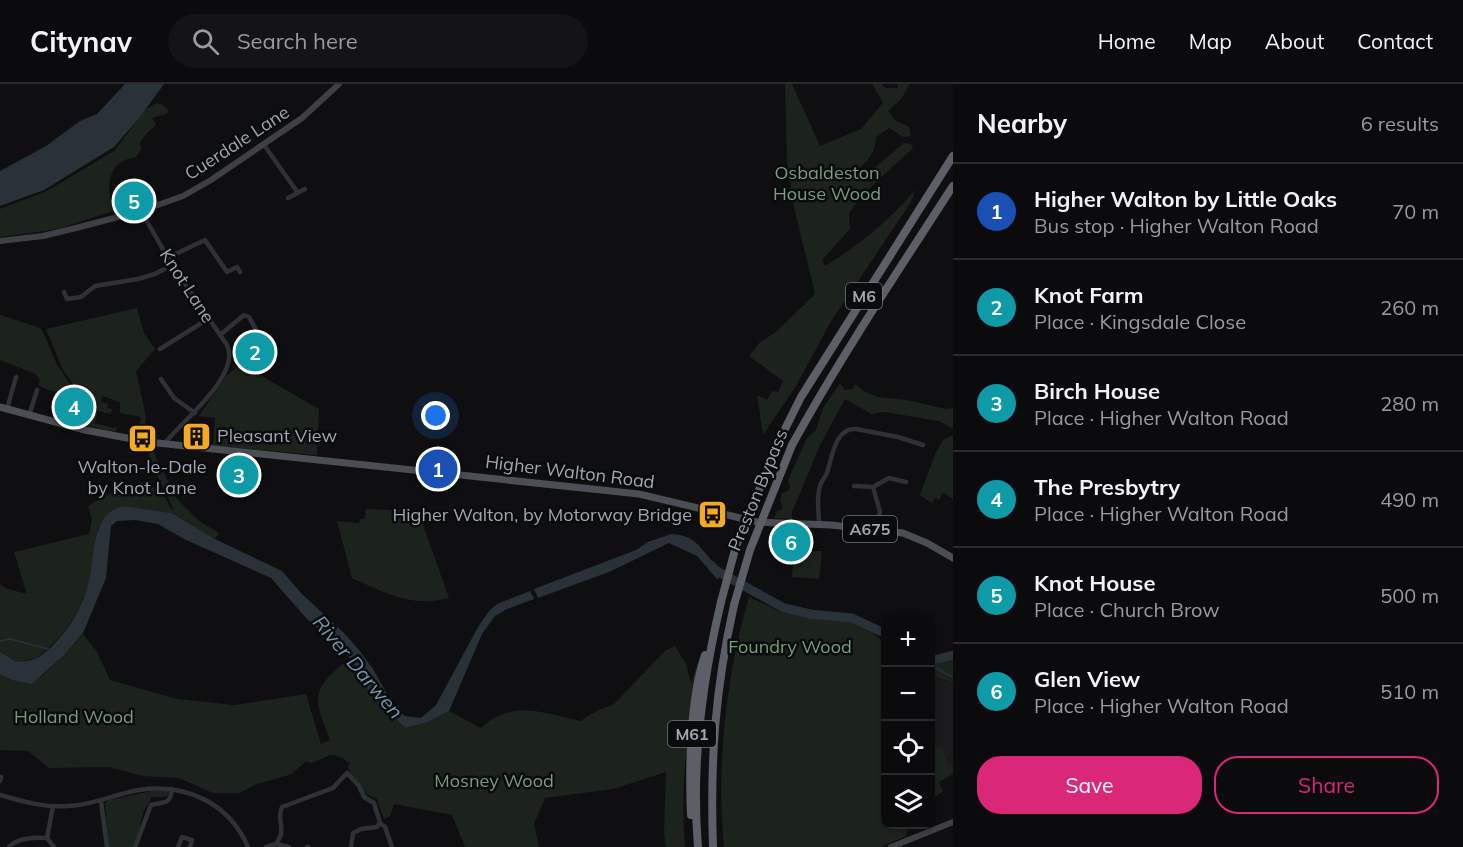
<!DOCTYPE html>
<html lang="en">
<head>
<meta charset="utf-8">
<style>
	:root { --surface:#0b0b0d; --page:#141416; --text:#f1f3f6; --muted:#9a9b9d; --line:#2b2b2e; --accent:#db2777 }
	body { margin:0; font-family:Mulish,sans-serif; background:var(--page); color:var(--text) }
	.controls { position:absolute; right:18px; bottom:18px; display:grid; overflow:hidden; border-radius:12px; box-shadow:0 2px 4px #0004 }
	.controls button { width:54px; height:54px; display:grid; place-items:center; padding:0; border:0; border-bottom:2px solid var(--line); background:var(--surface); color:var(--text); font:30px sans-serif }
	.you { position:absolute; left:436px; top:332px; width:21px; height:21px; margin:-15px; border:4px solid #fff; border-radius:50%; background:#1a73e8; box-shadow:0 0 0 9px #1a73e833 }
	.badge { display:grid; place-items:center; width:39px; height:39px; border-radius:50%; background:var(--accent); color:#fff; font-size:20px; font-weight:700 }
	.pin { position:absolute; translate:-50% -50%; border:3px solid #fff; box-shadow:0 2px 6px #0006 }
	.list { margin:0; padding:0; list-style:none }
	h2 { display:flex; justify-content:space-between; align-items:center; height:78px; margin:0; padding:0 24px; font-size:26px }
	h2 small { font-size:20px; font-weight:400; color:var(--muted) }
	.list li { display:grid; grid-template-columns:39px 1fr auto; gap:18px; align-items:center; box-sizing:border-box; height:96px; padding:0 24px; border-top:2px solid var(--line) }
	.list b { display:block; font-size:22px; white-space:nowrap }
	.list p { margin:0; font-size:20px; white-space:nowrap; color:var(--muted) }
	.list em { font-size:20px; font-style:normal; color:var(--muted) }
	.actions { display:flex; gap:12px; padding:18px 24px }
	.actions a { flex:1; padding:14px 0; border:2px solid var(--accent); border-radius:24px; text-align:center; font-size:21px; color:var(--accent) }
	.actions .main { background:var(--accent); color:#fff }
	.icon { flex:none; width:33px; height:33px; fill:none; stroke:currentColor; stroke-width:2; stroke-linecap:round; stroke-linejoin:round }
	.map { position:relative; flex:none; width:953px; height:763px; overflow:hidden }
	header { display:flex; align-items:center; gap:36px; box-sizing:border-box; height:84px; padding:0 30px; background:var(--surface); border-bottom:2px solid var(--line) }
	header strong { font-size:28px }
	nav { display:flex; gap:33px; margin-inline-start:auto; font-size:21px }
	.search { width:420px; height:54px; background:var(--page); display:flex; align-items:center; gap:15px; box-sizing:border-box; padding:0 21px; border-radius:33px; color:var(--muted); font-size:22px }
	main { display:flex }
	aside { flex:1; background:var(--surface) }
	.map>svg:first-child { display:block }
	.built { fill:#1b1b1e }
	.green { fill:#1c231d }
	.water { fill:#293239 }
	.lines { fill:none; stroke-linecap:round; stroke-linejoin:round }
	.stream { stroke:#293239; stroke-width:1.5 }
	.river { stroke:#293239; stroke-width:9 }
	.street { stroke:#303136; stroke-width:4.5 }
	.secondary { stroke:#3e4046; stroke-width:6 }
	.primary { stroke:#4c4e55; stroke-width:7 }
	.highway { stroke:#5c5f67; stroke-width:8 }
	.highway-bridge { stroke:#5c5f67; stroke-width:8 }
	.labels { text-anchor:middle; stroke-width:5; stroke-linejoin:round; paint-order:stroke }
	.shield { fill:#0a0b0c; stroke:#737880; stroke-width:1.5 }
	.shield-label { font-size:16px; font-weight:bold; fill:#a0a6b2 }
	.street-label { font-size:18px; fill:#a0a6b2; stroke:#0a0b0c }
	.park-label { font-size:18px; fill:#769e78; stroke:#0a0b0c }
	.poi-label { font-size:18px; fill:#a0a6b2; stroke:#0a0b0c; text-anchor:start }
	.water-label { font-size:20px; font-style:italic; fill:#7695af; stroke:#0a0b0c }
</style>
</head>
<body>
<header>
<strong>Citynav</strong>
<div class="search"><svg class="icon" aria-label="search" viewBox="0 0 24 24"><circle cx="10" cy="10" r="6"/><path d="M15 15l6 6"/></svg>Search here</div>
<nav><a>Home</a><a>Map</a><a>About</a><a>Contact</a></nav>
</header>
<main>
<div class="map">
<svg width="953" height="763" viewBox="0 0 953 763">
	<rect width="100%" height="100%" fill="#0f0f11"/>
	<path class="built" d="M930 592 953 599V681L947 682 946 673 942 664 931 660Z"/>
	<path class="green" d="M785 0H792L820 62 861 45 883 19 872 0H882L885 4H897L898 0H910L901 15 888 27 895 36 909 43 911 52 903 53 889 44 876 53C875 68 870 75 859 84L866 91 904 59 911 60 913 64 863 110 849 129 850 145 822 176 825 182C858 162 891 135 916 105L911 118 830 239 796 302 763 351 757 311 767 316 772 307 778 308 783 297 749 272 760 258 775 249 815 210 794 123 787 77Z
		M156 19 163 21 169 27 166 30 152 34 155 38V42L148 48 140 58 141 65 136 73C105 78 107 102 113 127L58 145 0 153V125L47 107 114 67 145 26Z
		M137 224 144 249 155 265 136 287 146 333 143 348 138 347 141 333 120 329V318L102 312 101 318 108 320 107 324 112 325 111 330 98 327 95 339 114 344 117 342 116 348 87 342 91 326 63 286 46 245Z
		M0 231 40 244 43 248 57 281 88 325 85 341 69 338 71 329 82 331 84 327 88 328 84 323 79 322 80 319 73 309 65 306 63 310 48 306 38 301 40 296 36 290 0 276Z
		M241 280 319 325 317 371 213 362 215 334 199 332 227 291Z
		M840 299 845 306 853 305 855 300 862 306 877 313 906 316 946 325 953 324V345L939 337 884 328 872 330 845 315 820 361 792 428V435L774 434 777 427 781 426 783 423 780 416 782 409 788 407 790 403 788 396 807 354 816 346 823 324Z
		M953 351V415L943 409 939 416 935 414 932 419 920 411 935 370 943 356Z
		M149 365 154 366 155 372 177 415 199 437 219 449 215 455 170 429 123 422 99 443 88 503 78 527 61 552 37 574 17 578 0 568V500L8 505 27 510 14 468 89 450 92 436 88 422 119 404 159 403 172 426H174L150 376Z
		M366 425 418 427 449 514C413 524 385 509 352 494L337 437 359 439 360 435H365Z
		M794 467H822L819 495 792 493Z
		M749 513 781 528 801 533 852 538 872 549 885 559 886 740 909 741 906 752 881 763H724C716 682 726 591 749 513Z
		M83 550 97 568 110 596 177 615 234 621 306 610 321 660 330 656C318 621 307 611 339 583 342 580 348 579 352 576L371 611 405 644 428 638 449 627 481 644C511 615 544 629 580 637L597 627 614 620 666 566 675 562 686 580 691 600 698 577C688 639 680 701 685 763H666L664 749 666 688 613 705 545 714 534 740 539 763H465L452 731 394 720 390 732 384 735 377 715 365 709 351 690 348 683 350 679C329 665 332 672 311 679L306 677 292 690 254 701 240 709H213L179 694 143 692 109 683 49 684 28 667 0 666V590L12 596 41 593 65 570Z
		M953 576V599L931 592V581Z
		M930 660 942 664 946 673 947 681H953V690L939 698 943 707 936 712 931 709Z
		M157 706 168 707 169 710 166 713H151V716C137 732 143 748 133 763H108L105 719 109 716Z"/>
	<path class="water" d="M125 0H164L140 33 114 63 44 106 0 122V87L46 62 80 37 97 30Z
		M123 422 171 429 215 455 282 487 301 509 346 551 359 566 373 585 396 626 405 632 421 634 436 621 478 543 489 527 497 520 530 507 534 515 507 525 495 532 482 550 449 627 428 638 405 644 371 611 352 576 306 534 271 494 184 455 158 440 135 436 117 437 111 442 106 494 83 549 65 570 32 600 12 596 0 590V568L17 578C24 577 33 577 39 573 62 557 81 528 88 501 93 482 92 460 100 442 104 431 112 425 123 422Z
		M671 450C701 451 701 471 721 484L718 496 697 472 669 459 609 488 538 514 534 505 636 466 648 458Z"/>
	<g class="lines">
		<path class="stream" d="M0 557 10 555 48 565
			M930 581 953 593"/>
		<path class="river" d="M712 482 715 486 784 524 810 530 852 534 886 550
			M930 577 953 571"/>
		<path class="street" d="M264 61 298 109
			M288 114 305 105
			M141 127 172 181 227 261C242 291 180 339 164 360
			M167 174 205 156 227 188 237 183 240 188
			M64 208 67 215 81 213 95 202 138 195 155 190 172 181
			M220 251 244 231 249 233 261 255
			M160 265 208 235
			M161 295 174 314 195 329
			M7 325 16 293
			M29 332 37 306
			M854 402 873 403
			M819 441C819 429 816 413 820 402 821 397 825 394 827 389 832 374 835 343 856 345L898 353 923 361
			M877 446 880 428 873 403 889 394 906 398
			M0 697 1 693
			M0 711C22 717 44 724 68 722 93 721 115 710 139 706 186 699 229 719 248 763
			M101 717 107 763
			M47 754 54 763
			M276 760 289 763
			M9 763C18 753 34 753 47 754L53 722
			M135 763 151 721C164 717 170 722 172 705
			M178 763 182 753 192 756 190 763
			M266 763 276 760C277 759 281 751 281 750 283 740 277 732 282 723L333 704 347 689 359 702 364 713 374 719 380 739 385 743 392 763
			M307 763H308
			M351 763 353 749 361 745 377 743 380 739"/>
		<path class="secondary" d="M0 157 43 152 76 144 141 127 183 112 211 96 302 34 339 0
			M891 763 953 738"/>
		<path class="primary" d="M0 323 85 346 148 358 639 410 757 438 831 441 903 449 927 459 953 474"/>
		<path class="highway" d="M780 355 801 313 953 72
			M792 361C841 272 898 187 953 102
			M691 731C689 684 690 615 705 571
			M698 763C691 681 702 598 721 518
			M713 763C710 676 715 606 734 521"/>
		<path class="highway-bridge" d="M721 518 736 462 780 355
			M734 521 750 466 792 361"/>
	</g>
	<defs>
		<symbol id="building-square" viewBox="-11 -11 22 22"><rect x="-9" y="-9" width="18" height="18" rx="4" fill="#f4aa24" stroke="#0a0b0c"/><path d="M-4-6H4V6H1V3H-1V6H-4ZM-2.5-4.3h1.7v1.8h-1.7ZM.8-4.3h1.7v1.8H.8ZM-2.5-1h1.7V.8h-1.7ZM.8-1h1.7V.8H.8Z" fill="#111"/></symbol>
		<symbol id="bus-square" viewBox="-11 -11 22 22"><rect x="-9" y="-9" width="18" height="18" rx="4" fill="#f4aa24" stroke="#0a0b0c"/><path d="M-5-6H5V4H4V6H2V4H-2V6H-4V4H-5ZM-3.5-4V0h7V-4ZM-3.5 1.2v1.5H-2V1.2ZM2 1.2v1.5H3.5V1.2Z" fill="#111"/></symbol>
	</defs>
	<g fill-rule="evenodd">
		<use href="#building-square" x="180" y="336" width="33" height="33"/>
		<use href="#bus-square" x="126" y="338" width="33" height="33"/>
		<use href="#bus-square" x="696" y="414" width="33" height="33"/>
	</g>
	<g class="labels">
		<g class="shield">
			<rect x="846" y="199" width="36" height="26" rx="4.5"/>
			<rect x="843" y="432" width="54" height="26" rx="4.5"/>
			<rect x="668" y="637" width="48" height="26" rx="4.5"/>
		</g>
		<g class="shield-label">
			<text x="864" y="218">M6</text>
			<text x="870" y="451">A675</text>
			<text x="692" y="656">M61</text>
		</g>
		<g class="street-label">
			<text transform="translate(237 59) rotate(-33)" y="6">Cuerdale Lane</text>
			<text transform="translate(187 202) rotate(57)" y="6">Knot Lane</text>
			<text transform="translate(570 388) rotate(7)" y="6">Higher Walton Road</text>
			<text transform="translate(758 406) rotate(-68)" y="6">Preston Bypass</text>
		</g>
		<g class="park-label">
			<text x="827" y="95">Osbaldeston<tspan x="827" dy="21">House Wood</tspan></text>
			<text x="790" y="569">Foundry Wood</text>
			<text x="74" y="639">Holland Wood</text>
			<text x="494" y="703">Mosney Wood</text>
		</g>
		<g class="poi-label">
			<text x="217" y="358">Pleasant View</text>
			<text x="142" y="389" text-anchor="middle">Walton-le-Dale<tspan x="142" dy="21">by Knot Lane</tspan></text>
			<text x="692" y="437" text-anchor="end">Higher Walton, by Motorway Bridge</text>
		</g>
		<g class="water-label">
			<text transform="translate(358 583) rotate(50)" y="7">River Darwen</text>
		</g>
	</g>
</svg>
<div class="controls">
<button>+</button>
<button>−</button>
<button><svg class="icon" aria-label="locate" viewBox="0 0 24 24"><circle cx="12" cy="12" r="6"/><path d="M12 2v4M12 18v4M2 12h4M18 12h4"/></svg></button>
<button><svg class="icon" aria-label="layers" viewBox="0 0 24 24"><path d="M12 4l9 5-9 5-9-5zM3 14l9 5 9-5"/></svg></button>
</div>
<div class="you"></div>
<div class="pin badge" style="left:438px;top:385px;background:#1a4fb4">1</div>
<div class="pin badge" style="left:255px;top:268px;background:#0f9aa8">2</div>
<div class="pin badge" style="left:239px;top:391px;background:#0f9aa8">3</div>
<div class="pin badge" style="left:74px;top:323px;background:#0f9aa8">4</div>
<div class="pin badge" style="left:134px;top:117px;background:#0f9aa8">5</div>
<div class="pin badge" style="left:791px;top:458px;background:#0f9aa8">6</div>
</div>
<aside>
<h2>Nearby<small>6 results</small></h2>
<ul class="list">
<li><span class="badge" style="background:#1a4fb4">1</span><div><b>Higher Walton by Little Oaks</b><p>Bus stop · Higher Walton Road</p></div><em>70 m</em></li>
<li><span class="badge" style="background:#0f9aa8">2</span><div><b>Knot Farm</b><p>Place · Kingsdale Close</p></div><em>260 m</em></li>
<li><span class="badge" style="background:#0f9aa8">3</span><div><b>Birch House</b><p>Place · Higher Walton Road</p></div><em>280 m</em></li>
<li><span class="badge" style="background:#0f9aa8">4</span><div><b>The Presbytry</b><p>Place · Higher Walton Road</p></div><em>490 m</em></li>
<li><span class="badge" style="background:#0f9aa8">5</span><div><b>Knot House</b><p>Place · Church Brow</p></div><em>500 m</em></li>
<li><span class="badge" style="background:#0f9aa8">6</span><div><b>Glen View</b><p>Place · Higher Walton Road</p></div><em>510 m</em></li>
</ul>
<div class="actions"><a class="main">Save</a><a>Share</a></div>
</aside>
</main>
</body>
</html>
